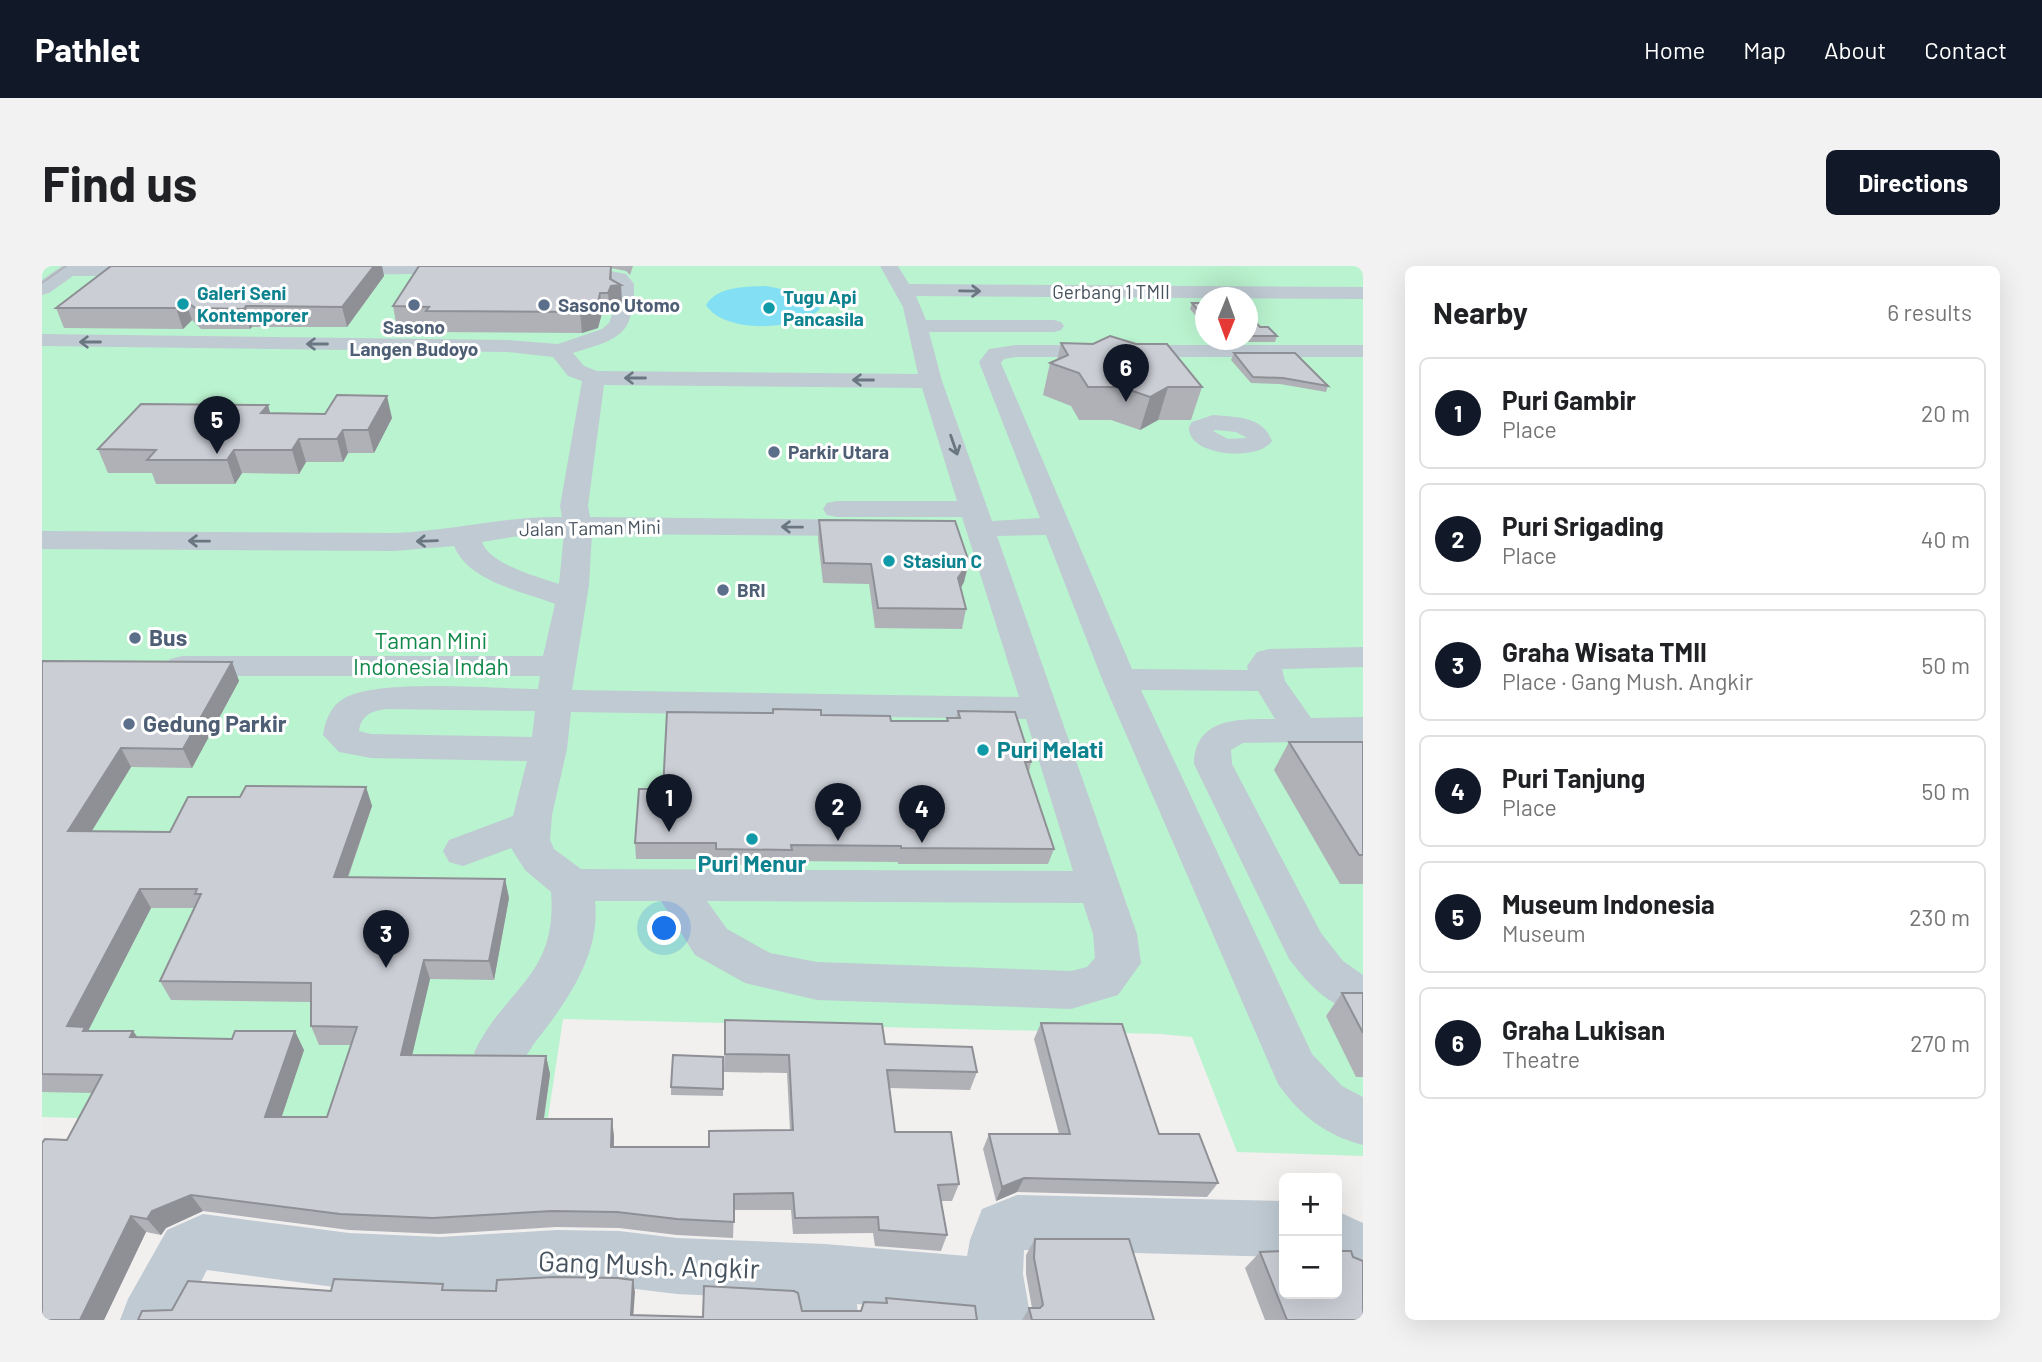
<!DOCTYPE html>
<html lang="en">
<head>
<meta charset="utf-8">
<style>
	:root { --surface:#fff; --page:#f2f2f2; --text:#202124; --muted:#757577; --line:#e0e0e0; --accent:#111827 }
	body { margin:0; font-family:Barlow,sans-serif; background:var(--page); color:var(--text) }
	.controls { position:absolute; right:21px; bottom:21px; display:grid; overflow:hidden; border-radius:10px; box-shadow:0 7px 28px #0002 }
	.controls button { width:63px; height:63px; display:grid; place-items:center; padding:0; border:0; border-bottom:2px solid var(--line); background:var(--surface); color:var(--text); font:35px sans-serif }
	.compass { position:absolute; left:1153px; top:21px; width:63px; height:63px; border-radius:50%; background:var(--surface); box-shadow:0 7px 28px #0002; rotate:181deg }
	.you { position:absolute; left:623px; top:663px; width:24px; height:24px; margin:-18px; border:5px solid #fff; border-radius:50%; background:#1a73e8; box-shadow:0 0 0 10px #1a73e833 }
	.badge { display:grid; place-items:center; width:46px; height:46px; border-radius:50%; background:var(--accent); color:#fff; font-size:23px; font-weight:700 }
	.pin { position:absolute; translate:-50% -58px; filter:drop-shadow(0 2px 4px #0008) }
	.pin::after { content:''; position:absolute; top:37px; width:24px; height:21px; background:inherit; clip-path:polygon(0 0,100% 0,50% 100%) }
	.list { margin:0; padding:0; list-style:none }
	h2 { display:flex; justify-content:space-between; align-items:center; height:91px; margin:0; padding:0 28px; font-size:30px }
	h2 small { font-size:23px; font-weight:400; color:var(--muted) }
	.list li { display:grid; grid-template-columns:46px 1fr auto; gap:21px; align-items:center; box-sizing:border-box; height:112px; margin:0 14px 14px; padding:0 14px; border:2px solid var(--line); border-radius:10px }
	.list b { display:block; font-size:26px; white-space:nowrap }
	.list p { margin:0; font-size:23px; white-space:nowrap; color:var(--muted) }
	.list em { font-size:23px; font-style:normal; color:var(--muted) }
	.map { position:relative; flex:none; width:1321px; height:1054px; overflow:hidden; border-radius:10px }
	header { display:flex; align-items:center; gap:42px; box-sizing:border-box; height:98px; padding:0 35px; background:var(--accent); color:#fff }
	header strong { font-size:33px }
	nav { display:flex; gap:38px; margin-inline-start:auto; font-size:24px }
	.intro { display:flex; align-items:center; justify-content:space-between; box-sizing:border-box; height:168px; padding:0 42px }
	h1 { margin:0; font-size:49px }
	.button { padding:18px 32px; border-radius:10px; background:var(--accent); color:#fff; font-size:24px; font-weight:700 }
	main { display:flex; gap:42px; padding:0 42px }
	aside { flex:1; background:var(--surface); border-radius:10px; box-shadow:0 7px 28px #0002 }
	.map>svg:first-child { display:block }
	.green { fill:#baf3cf; fill-rule:evenodd }
	.water { fill:#83dff4 }
	.lines { fill:none; stroke-linecap:round; stroke-linejoin:round }
	.minor { fill:#bfcad3; fill-rule:evenodd }
	.tram { stroke:#b1b5ba; stroke-width:2 }
	.wall { fill:#afb1b7; fill-rule:evenodd }
	.shaded-wall { fill:#8e9095 }
	.building { fill:#cbced5; stroke:#8e9095; stroke-width:2; fill-rule:evenodd }
	.oneway { stroke:#6a7782 }
	.culture-dot { fill:#0f9aa8; stroke:#fff; stroke-width:2.5 }
	.service-dot { fill:#5c6f8a; stroke:#fff; stroke-width:2.5 }
	.labels { text-anchor:middle; stroke-width:6; stroke-linejoin:round; paint-order:stroke }
	.far-street-label { font-size:19px; fill:#46535f; stroke:#fff }
	.far-culture-label { font-size:19px; font-weight:bold; fill:#0d838f; stroke:#fff; text-anchor:start }
	.far-service-label { font-size:19px; font-weight:bold; fill:#4e5e75; stroke:#fff; text-anchor:start }
	.service-label { font-size:23px; font-weight:bold; fill:#4e5e75; stroke:#fff; text-anchor:start }
	.park-label { font-size:23px; fill:#0f8849; stroke:#fff }
	.culture-label { font-size:23px; font-weight:bold; fill:#0d838f; stroke:#fff; text-anchor:start }
	.near-street-label { font-size:28px; fill:#46535f; stroke:#fff }
</style>
</head>
<body>
<header>
<strong>Pathlet</strong>
<nav><a>Home</a><a>Map</a><a>About</a><a>Contact</a></nav>
</header>
<div class="intro"><h1>Find us</h1><a class="button">Directions</a></div>
<main>
<div class="map">
<svg width="1321" height="1054" viewBox="0 0 1321 1054">
	<rect width="100%" height="100%" fill="#f2efef"/>
	<path class="green" d="M0 0H1321V890L1195 886 1150 771 1119 768 521 753 504 865 0 851ZM1164 32H1206V74H1164Z"/>
	<path class="water" d="M724 20 765 28 776 35 778 43C755 65 682 68 664 39 676 20 704 21 724 20Z"/>
	<g class="lines">
		<path class="minor" d="M20 0H117L124 5 115 10H31L7 27 0 29V14Z
			M284 0H543L584 8 592 18V32L582 38 575 36 571 16 521 6 290 9 281 4Z
			M838 0H856L867 18 1321 21V33L874 30 884 54H1012L1019 56 1022 60 1019 64 1012 66H887L900 115 950 255 998 252 937 96 947 83 974 79H1321V91H974L962 93 959 97 1090 403 1206 404 1205 400 1215 386 1227 383 1321 381V401L1240 403 1243 415 1269 452 1321 451V475L1201 477 1189 484 1190 498 1279 667 1301 695 1321 709V749C1284 738 1270 722 1247 693L1152 498C1153 451 1197 453 1233 453L1216 425 1099 424 1270 788 1300 820 1321 831V879C1283 869 1259 850 1236 818L1060 413 1004 269 955 270 1095 668 1099 697 1076 729 1029 743 775 734 703 717 653 689 619 635H553C559 688 525 736 494 775 488 783 482 795 474 801 463 811 451 806 439 802L432 787C462 722 516 711 509 626L483 604 469 582 421 600 407 596 401 585 407 574 471 550 485 495 329 492 297 486 281 469C283 455 289 440 301 433 335 412 453 423 496 423L498 410H140L128 407 123 400 128 393 140 390H501L513 338C480 325 427 316 412 280L353 285 0 283V265L353 267C409 265 464 250 520 251L518 240 540 115 526 110 511 91 466 86 0 80V68L466 74 516 78 560 63 567 57 572 43H586L589 47C585 75 554 79 531 87L542 100 555 105 876 108 861 41ZM562 119 880 122 915 235H795L785 237 781 243 785 249 795 251H920L977 431 530 424 547 319 550 268 830 270 840 268 844 262 840 256 830 254 548 251 546 240ZM522 267 517 318C496 311 447 298 440 276L489 268ZM344 443 493 445 490 471 329 468 317 465C319 449 330 445 344 443ZM529 446 984 453 1031 605 539 603 512 583 508 574 510 549 525 483ZM665 635 1041 637 1051 668 1053 692 1045 701 1029 705 775 696 728 687 685 663Z
			M1171 149C1194 151 1221 150 1230 175 1216 196 1145 190 1147 161L1150 156ZM1174 164 1194 166 1205 172 1186 173 1171 165Z
			M975 929 1242 935V991L982 984 981 1008 989 1054H931L929 1048 815 1038 816 1054H758L756 1034 635 1028 577 1021 514 1020 398 1027 307 1023 165 1004 139 1054H78L86 1033 125 964 161 948 307 967 398 971 514 964 577 965 635 972 783 978 925 990 928 974 940 943Z
			M1295 945 1321 957V1016L1295 1004Z"/>
		<path class="tram" d="M0 17 24 0"/>
	</g>
	<path class="wall" d="M332 0H340L342 10 305 61H210L208 63H159L150 54 141 63 22 62 14 42Z
		M377 0H591L588 9 584 5 569 2V13L579 19 580 40 570 41 568 47H560L556 62 540 67 388 66 387 62H355L351 40Z
		M1150 37H1164V62L1148 43Z
		M1206 48 1218 61 1235 70 1233 76H1175L1173 74H1206Z
		M1019 77 1160 121 1149 154H1116L1098 164 1069 154H1037L1029 140 1001 129 1008 97 1015 94Z
		M1192 87 1286 120 1284 126 1238 118 1209 117 1189 94Z
		M226 139 228 147 350 152 332 187H306L301 196H264L257 208 200 207 193 218H114L110 207H66L56 183Z
		M777 254 922 316 919 322 924 343 920 363 833 362 827 318 781 317 776 273Z
		M0 395 190 396 197 415 150 502 89 501 50 565 128 566 198 531 324 521 330 540 306 612 463 613 467 632 452 714 388 713 370 789 504 790 508 808 502 853 572 870V881H667L748 864 745 807 682 806 683 754 843 778 935 806 928 824 847 822 853 866 917 918 910 935H899L905 969 899 985 833 980 831 967 751 968 749 944H692L691 972 635 969 577 962 514 961 398 968 307 964 161 945 124 962 119 969 104 966 62 1054H0L25 874 51 827 0 826ZM109 642H152L118 715 129 734 269 736V760L277 779H309L285 851H239L262 784 95 771 91 765H46Z
		M916 445 989 496 987 506 1012 583 1006 598H856V596L749 595 748 599H674V593H594L593 577 621 523 779 449 849 455H904L905 452H914Z
		M1247 476H1321V618H1298L1232 504Z
		M1300 727H1321V811H1314L1284 750Z
		M999 757 1117 868 1176 917 1165 931 975 926 954 935 941 883 947 868H1017L992 773Z
		M629 821 681 823V830L629 829Z
		M993 973 1112 1054H980L987 1042H990L984 1008V989Z
		M1218 986 1311 991 1321 1054H1223L1203 1002Z"/>
	<path class="shaded-wall" d="M332 0H340L342 10 305 61 300 41Z
		M569 0 570 20 579 19 580 40 570 41 568 47 566 27Z
		M558 27 560 47 556 62 540 67 538 46Z
		M143 34 150 54 141 63 134 42Z
		M204 40 210 61 208 63 202 43Z
		M1126 121 1116 154 1098 164 1108 131Z
		M345 130 350 152 332 187 326 164Z
		M226 139 232 162 219 147Z
		M301 164 306 187 301 196 295 173Z
		M257 173 264 196 257 208 250 184Z
		M192 184 200 207 193 218 185 194Z
		M927 296 922 316 912 332 916 312Z
		M190 396 197 415 150 502 141 483Z
		M79 482 89 501 38 584 26 565Z
		M324 521 330 540 299 630 292 611Z
		M463 613 467 632 452 714 447 695Z
		M98 623 109 642 46 765 56 779 25 760Z
		M382 694 388 713 366 807 359 789Z
		M91 765 104 783 88 771Z
		M253 765 262 784 234 868 223 851Z
		M504 790 508 808 499 871 495 853Z
		M570 853 572 870 571 898 569 881Z
		M982 912 975 926 954 935 960 921Z
		M149 929 161 945 124 962 119 969 105 953 110 945Z
		M89 950 104 966 62 1054H38Z
		M591 1014 593 1026 591 1054 589 1049Z"/>
	<path class="building" d="M69 0H332L300 41 204 40 202 43 153 42 143 34 134 42H14Z
		M377 0H569L568 13 579 19 569 20 566 27H558L555 41 538 46 384 45 387 41 351 40Z
		M1150 37H1164V54Z
		M1206 48 1218 61H1226L1235 70H1206Z
		M1068 70 1094 78H1125L1160 121H1126L1108 131 1079 121H1046L1037 107 1008 97 1026 89 1019 77 1051 78Z
		M1192 87H1253L1286 120 1241 112 1211 111Z
		M295 129 345 130 326 164H301L295 173H257L250 184H192L185 194H105L114 184 56 183 99 138 226 139 219 147 283 148Z
		M777 254 913 255 927 296 916 312 924 343 836 342 829 298 782 297Z
		M0 395 190 396 141 483 79 482 26 565 128 566 146 531H198L204 520 324 521 292 611 463 613 447 695 382 694 359 789 504 790 495 853H570L569 881H667V865L751 864 747 789 683 788V754L840 758 843 778 930 781 935 806 845 804 853 866H909L917 918 896 919 905 969 837 964 836 951 753 952 751 927 692 928V956L635 953 575 946 510 945 391 952 298 948 149 929 110 945 105 953 89 950 38 1054H0V877L3 873 25 874 60 809 0 808ZM98 623H155L153 628H159L118 715 269 717V760L315 761 285 851H223L253 765H193L190 773 88 771 91 765H41L43 761 25 760Z
		M731 443 779 444V449L848 450 849 455H906L905 452H918L916 445 973 446 989 496H983L1012 583 859 582V580L749 579 750 584 674 583V577H593L597 523H621L625 446 731 447Z
		M1247 476H1321V589H1317Z
		M1300 727H1321V767Z
		M999 757 1080 758 1117 868H1157L1176 917 982 912 960 921 947 868H1028Z
		M631 789 681 791V823L629 821Z
		M993 973H1087L1112 1054H990L987 1042H998L1001 1039 992 992Z
		M1242 985V1028H1295V985H1309L1311 991 1321 995V1054H1245L1218 986Z
		M511 1011 575 1012 591 1014 589 1049 661 1051 662 1020 752 1025 756 1027 760 1045H819L822 1036 845 1037 844 1032 933 1040 935 1054H96L100 1045 130 1044 146 1015 289 1025 292 1013 401 1018 400 1024 454 1025 455 1014Z"/>
	<defs><path id="oneway-shaft" d="M-6 0H5M1.5-3L5.5 0L1.5 3" fill="none" stroke-width="1.6" stroke-linecap="round" stroke-linejoin="round" transform="scale(1.75)"/></defs>
	<g class="oneway">
		<use href="#oneway-shaft" transform="translate(928 25) rotate(1)"/>
		<use href="#oneway-shaft" transform="translate(48 76) rotate(-180)"/>
		<use href="#oneway-shaft" transform="translate(275 78) rotate(-180)"/>
		<use href="#oneway-shaft" transform="translate(593 112) rotate(-180)"/>
		<use href="#oneway-shaft" transform="translate(821 114) rotate(-180)"/>
		<use href="#oneway-shaft" transform="translate(912 179) rotate(71)"/>
		<use href="#oneway-shaft" transform="translate(750 261) rotate(-179)"/>
		<use href="#oneway-shaft" transform="translate(157 275) rotate(-179)"/>
		<use href="#oneway-shaft" transform="translate(385 275) rotate(178)"/>
	</g>
	<g class="culture-dot">
		<circle cx="141" cy="38" r="7"/>
		<circle cx="727" cy="42" r="7"/>
		<circle cx="847" cy="295" r="7"/>
		<circle cx="941" cy="484" r="7"/>
		<circle cx="710" cy="573" r="7"/>
	</g>
	<g class="service-dot">
		<circle cx="372" cy="39" r="7"/>
		<circle cx="502" cy="39" r="7"/>
		<circle cx="732" cy="186" r="7"/>
		<circle cx="681" cy="324" r="7"/>
		<circle cx="93" cy="372" r="7"/>
		<circle cx="87" cy="458" r="7"/>
	</g>
	<g class="labels">
		<g class="far-street-label">
			<text x="1069" y="33">Gerbang 1 TMII</text>
			<text transform="translate(548 262) rotate(-1)" y="7">Jalan Taman Mini</text>
		</g>
		<g class="far-culture-label">
			<text x="155" y="34">Galeri Seni<tspan x="155" dy="22">Kontemporer</tspan></text>
			<text x="741" y="38">Tugu Api<tspan x="741" dy="22">Pancasila</tspan></text>
			<text x="861" y="302">Stasiun C</text>
		</g>
		<g class="far-service-label">
			<text x="516" y="46">Sasono Utomo</text>
			<text x="372" y="68" text-anchor="middle">Sasono<tspan x="372" dy="22">Langen Budoyo</tspan></text>
			<text x="746" y="193">Parkir Utara</text>
			<text x="695" y="331">BRI</text>
		</g>
		<g class="service-label">
			<text x="107" y="380">Bus</text>
			<text x="101" y="466">Gedung Parkir</text>
		</g>
		<g class="park-label">
			<text x="389" y="383">Taman Mini<tspan x="389" dy="26">Indonesia Indah</tspan></text>
		</g>
		<g class="culture-label">
			<text x="955" y="492">Puri Melati</text>
			<text x="710" y="606" text-anchor="middle">Puri Menur</text>
		</g>
		<g class="near-street-label">
			<text transform="translate(607 999) rotate(2)" y="10">Gang Mush. Angkir</text>
		</g>
	</g>
</svg>
<div class="controls">
<button>+</button>
<button>−</button>
</div>
<svg class="compass" viewBox="-18 -18 36 36"><path d="M0-13l5 13h-10z" fill="#e53935"/><path d="M0 13l5-13h-10z" fill="#757577"/></svg>
<div class="you"></div>
<div class="pin badge" style="left:627px;top:566px">1</div>
<div class="pin badge" style="left:796px;top:575px">2</div>
<div class="pin badge" style="left:344px;top:702px">3</div>
<div class="pin badge" style="left:880px;top:577px">4</div>
<div class="pin badge" style="left:175px;top:188px">5</div>
<div class="pin badge" style="left:1084px;top:136px">6</div>
</div>
<aside>
<h2>Nearby<small>6 results</small></h2>
<ul class="list">
<li><span class="badge">1</span><div><b>Puri Gambir</b><p>Place</p></div><em>20 m</em></li>
<li><span class="badge">2</span><div><b>Puri Srigading</b><p>Place</p></div><em>40 m</em></li>
<li><span class="badge">3</span><div><b>Graha Wisata TMII</b><p>Place · Gang Mush. Angkir</p></div><em>50 m</em></li>
<li><span class="badge">4</span><div><b>Puri Tanjung</b><p>Place</p></div><em>50 m</em></li>
<li><span class="badge">5</span><div><b>Museum Indonesia</b><p>Museum</p></div><em>230 m</em></li>
<li><span class="badge">6</span><div><b>Graha Lukisan</b><p>Theatre</p></div><em>270 m</em></li>
</ul>
</aside>
</main>
</body>
</html>
